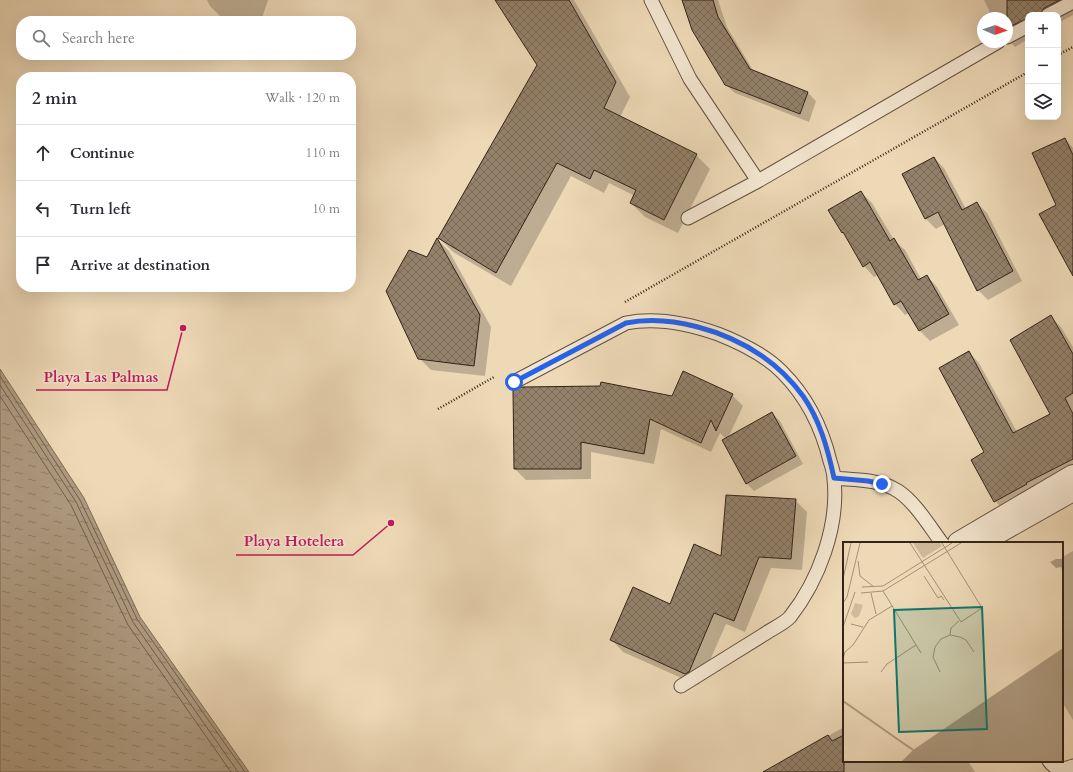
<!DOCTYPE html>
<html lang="en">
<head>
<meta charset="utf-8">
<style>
	:root { --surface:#fff; --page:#f2f2f3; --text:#2b2b33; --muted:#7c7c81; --line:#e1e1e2 }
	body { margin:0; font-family:Cardo,serif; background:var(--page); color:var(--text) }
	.controls { position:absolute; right:12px; top:12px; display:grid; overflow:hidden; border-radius:8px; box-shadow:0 4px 16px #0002 }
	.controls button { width:36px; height:36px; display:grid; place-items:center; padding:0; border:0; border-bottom:1px solid var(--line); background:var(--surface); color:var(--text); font:20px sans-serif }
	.compass { position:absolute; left:977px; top:12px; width:36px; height:36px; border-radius:50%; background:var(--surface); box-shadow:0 4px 16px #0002; rotate:92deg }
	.stop { position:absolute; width:12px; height:12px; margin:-9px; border:3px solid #2563eb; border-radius:50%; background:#fff }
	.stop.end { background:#2563eb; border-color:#fff; box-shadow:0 1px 4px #0008 }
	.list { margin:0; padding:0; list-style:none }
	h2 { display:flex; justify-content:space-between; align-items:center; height:52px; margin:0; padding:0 16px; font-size:17px }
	h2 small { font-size:13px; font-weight:400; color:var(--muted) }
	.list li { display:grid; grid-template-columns:26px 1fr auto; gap:12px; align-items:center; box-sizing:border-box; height:56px; padding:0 16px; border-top:1px solid var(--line) }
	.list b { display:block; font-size:15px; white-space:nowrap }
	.list em { font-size:13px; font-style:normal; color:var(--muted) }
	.icon { flex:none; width:22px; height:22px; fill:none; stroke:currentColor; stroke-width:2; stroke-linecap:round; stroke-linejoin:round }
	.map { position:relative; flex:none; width:1073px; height:772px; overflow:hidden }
	.search { position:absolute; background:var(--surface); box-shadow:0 4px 16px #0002; left:16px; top:16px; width:340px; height:44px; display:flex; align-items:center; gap:10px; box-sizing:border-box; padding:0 14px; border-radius:16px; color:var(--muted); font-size:15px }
	.panel { position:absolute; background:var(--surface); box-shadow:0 4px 16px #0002; left:16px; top:72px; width:340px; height:220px; border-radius:16px }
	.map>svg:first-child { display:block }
	.water { fill:url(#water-ripples); stroke:#7d6b57 }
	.shadow { fill:#0003 }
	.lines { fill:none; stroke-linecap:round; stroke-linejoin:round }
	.shore { stroke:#705f4c; stroke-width:1 }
	.building { fill:url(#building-cross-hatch); stroke:#332318 }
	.service-casing { stroke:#625040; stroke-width:15 }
	.minor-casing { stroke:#625040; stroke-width:24 }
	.path { stroke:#332318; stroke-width:2.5; stroke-dasharray:1 2; stroke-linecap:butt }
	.service { stroke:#f4e6d0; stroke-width:13 }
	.minor { stroke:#f4e6d0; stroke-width:22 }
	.route { stroke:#2563eb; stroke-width:5 }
	.inset-river { fill:none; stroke:#ae9b81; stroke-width:2 }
	.inset-road { fill:none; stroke:#a39077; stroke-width:1 }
	.view { fill:#0f766e; fill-opacity:0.15; stroke:#0f766e; stroke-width:2 }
	.inset-edge { fill:none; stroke:#332318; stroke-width:2 }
	.leader { fill:none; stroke:#c2185b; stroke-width:1.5 }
	.callout-dot { fill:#c2185b; stroke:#f4e6d0; stroke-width:1.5 }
	.callout-label { font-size:15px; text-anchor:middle; font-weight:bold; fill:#c2185b; stroke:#f4e6d0; stroke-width:3; stroke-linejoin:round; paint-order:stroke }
</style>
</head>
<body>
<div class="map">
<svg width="1073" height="772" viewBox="0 0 1073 772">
	<defs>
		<pattern id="water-ripples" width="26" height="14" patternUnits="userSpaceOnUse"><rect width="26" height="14" fill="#ae9b81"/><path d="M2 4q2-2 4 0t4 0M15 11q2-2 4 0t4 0" fill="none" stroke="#8e7e69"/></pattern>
		<pattern id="building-cross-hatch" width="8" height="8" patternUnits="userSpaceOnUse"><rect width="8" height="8" fill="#94826b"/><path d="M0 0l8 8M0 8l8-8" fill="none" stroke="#796a57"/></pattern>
	</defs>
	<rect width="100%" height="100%" fill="#eed9b7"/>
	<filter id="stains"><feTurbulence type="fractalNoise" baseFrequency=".005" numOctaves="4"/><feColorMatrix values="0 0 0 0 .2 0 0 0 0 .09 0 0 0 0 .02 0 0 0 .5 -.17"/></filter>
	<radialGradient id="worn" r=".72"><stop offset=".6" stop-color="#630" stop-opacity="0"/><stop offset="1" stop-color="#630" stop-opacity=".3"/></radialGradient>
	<path class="water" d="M0 369 84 498 140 617 249 772H0Z"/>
	<path class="shadow" d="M207 0H268L261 21H225L210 6Z
		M497 0H574L630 97 620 117 696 155 710 169 678 233 645 217 631 203 635 196 609 183 604 193 571 176 511 286 453 252 439 238 538 65Z
		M683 0H718L727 27 754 72 808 93 816 101 809 122 735 93 725 84Z
		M984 0H1073V15L1058 23V15H1028V39L1015 47 1007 39V18H993Z
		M1065 139 1073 148V270L1060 204Z
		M934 158 944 168 966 209 977 203 987 213 1022 281 988 300 978 290 945 224 936 229 926 219 903 175Z
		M861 192 872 203 894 240 905 250 921 279 927 276 937 287 959 325 930 341 920 331 909 313 905 315 895 304 878 275 874 277 864 266 846 236 842 232Z
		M438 240 449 251 491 327 485 376 431 370 419 358 427 258Z
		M1051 317 1061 327 1073 347V475L1006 512 995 501 969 352 979 363 1017 432 1051 414Z
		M683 373 732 395 743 406 728 438 772 413 780 421 803 464 754 491 747 484 726 439 720 433 711 452 661 429 654 464 591 452V479L526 480 515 469 672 397Z
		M795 500 807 512 802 570 771 568 745 632 726 624 700 683 697 685 623 652 612 640 670 606 722 557Z
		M1073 551V720L1062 702V557Z
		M844 727V761H968L975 772H765Z"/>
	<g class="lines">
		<path class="shore" d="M0 376 80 500 137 619 245 772
			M0 385 76 502 133 622 238 772
			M0 396 71 505 128 625 231 772"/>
	</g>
	<path class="building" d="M495 0H569L616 82 604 108 697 154 664 220 630 203 636 190 594 170 590 179 557 163 496 273 438 238 537 65Z
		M682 0H713L718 17 750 69 808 92 800 114 725 85 692 30Z
		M1007 0H1060L1044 8 1041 13 1036 15H1028V18L1007 28Z
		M1065 138 1073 155V276L1039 214 1056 205 1032 153Z
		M934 157 962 210 977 202 1013 271 977 291 938 212 925 219 902 174Z
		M861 191 890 241 894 238 918 280 927 275 949 314 919 331 901 301 894 305 870 262 863 267 843 232 842 233 828 210Z
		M437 238 480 315 474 366 418 359 386 291 409 250 427 257Z
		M1051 315 1073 354V393L1065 398 1073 414V459L1026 483 1027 484 994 502 971 460 984 452 939 368 969 351 1013 433 1050 414 1010 340Z
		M683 371 733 394 716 431 711 420 701 443 650 419 644 454 581 442V469H514L513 390 522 387 600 386 601 382 672 396Z
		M772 412 796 456 746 484 722 440Z
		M726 495 796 499 791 559 759 557 734 621 714 613 689 672 685 674 610 640 633 587 670 604 694 544 721 556Z
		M828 735 832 741 844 735V772H763Z"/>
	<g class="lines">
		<defs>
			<path id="service" d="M651 0 690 79 758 181
				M1048 15 1073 2
				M1007 37 1028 26
				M688 218 758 181 998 42
				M514 382 626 323C656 317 690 324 718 334 741 343 765 355 782 372 807 397 822 428 830 461 832 467 834 473 834 479 839 526 819 580 790 617 785 623 770 630 763 635 736 652 708 669 681 686
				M834 478C855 480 880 479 898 491 915 502 930 527 942 543
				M988 543 1073 495
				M1049 761C1055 770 1064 770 1073 766"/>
			<path id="minor" d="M959 543 1073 476"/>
		</defs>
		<use href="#service" class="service-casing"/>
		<use href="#minor" class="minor-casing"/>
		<path class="path" d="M1058 55 1073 47
			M625 302 1028 72
			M438 409 494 377"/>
		<use href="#service" class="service"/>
		<use href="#minor" class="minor"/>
	</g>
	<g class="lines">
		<path class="route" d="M514 382 626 323C670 314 726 331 762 356 778 367 792 381 803 396 820 420 828 450 834 478L868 481 882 484"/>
	</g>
	<g transform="translate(843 542)">
		<rect width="220" height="220" fill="#eed9b7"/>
		<path d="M70 1H97L99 4 80 16ZM12 61 20 63 16 74 12 76 8 72Z" fill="#ceba9c"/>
		<path d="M213 17H220V30L218 25 213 26 207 20ZM220 106V219H59L70 208Z" fill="#ae9b81"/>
		<path class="inset-river" d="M0 159 70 208"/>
		<path class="inset-road" d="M67 1 118 80 139 66 99 1M15 19 17 34 31 45M81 34 95 56 98 54 101 58M0 37 8 1M19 45 40 44 109 1M40 49 78 111M18 51 40 49 118 1M28 51 33 72M0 61 4 55 17 1M8 82 20 85M0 85 12 50M107 93 108 86 116 79M0 117 2 110 10 103 26 78 49 64M0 121 25 120M38 130 44 122 73 103M97 130 90 115 92 105 98 97 107 93 117 95 123 98 131 110"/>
		<path class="view" d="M139 65 144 187 56 190 51 68Z"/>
		<rect width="220" height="220" class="inset-edge"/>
	</g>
	<path class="leader" d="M183 328L167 390H36M391 523L353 555H236"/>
	<g class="callout-dot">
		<circle cx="183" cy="328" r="4"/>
		<circle cx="391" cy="523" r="4"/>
	</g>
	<g class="callout-label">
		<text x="101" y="382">Playa Las Palmas</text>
		<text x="294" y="546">Playa Hotelera</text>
	</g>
	<rect width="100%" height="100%" filter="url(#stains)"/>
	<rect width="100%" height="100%" fill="url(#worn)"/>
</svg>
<div class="controls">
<button>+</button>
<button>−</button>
<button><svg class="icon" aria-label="layers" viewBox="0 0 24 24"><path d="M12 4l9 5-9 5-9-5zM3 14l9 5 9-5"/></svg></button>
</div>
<svg class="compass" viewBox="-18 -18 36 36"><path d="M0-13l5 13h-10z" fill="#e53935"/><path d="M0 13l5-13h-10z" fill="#7c7c81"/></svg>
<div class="stop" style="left:514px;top:382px"></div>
<div class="stop end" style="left:882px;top:484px"></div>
<div class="search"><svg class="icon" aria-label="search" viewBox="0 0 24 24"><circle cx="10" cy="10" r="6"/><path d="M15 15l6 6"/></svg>Search here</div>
<section class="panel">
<h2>2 min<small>Walk · 120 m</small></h2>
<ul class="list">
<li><svg class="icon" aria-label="ahead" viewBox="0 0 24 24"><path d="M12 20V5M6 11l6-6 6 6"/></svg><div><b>Continue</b></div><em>110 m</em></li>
<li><svg class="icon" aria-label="left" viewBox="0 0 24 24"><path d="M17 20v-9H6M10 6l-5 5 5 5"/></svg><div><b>Turn left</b></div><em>10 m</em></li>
<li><svg class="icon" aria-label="arrive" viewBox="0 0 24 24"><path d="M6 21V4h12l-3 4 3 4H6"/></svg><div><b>Arrive at destination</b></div></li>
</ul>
</section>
</div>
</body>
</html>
